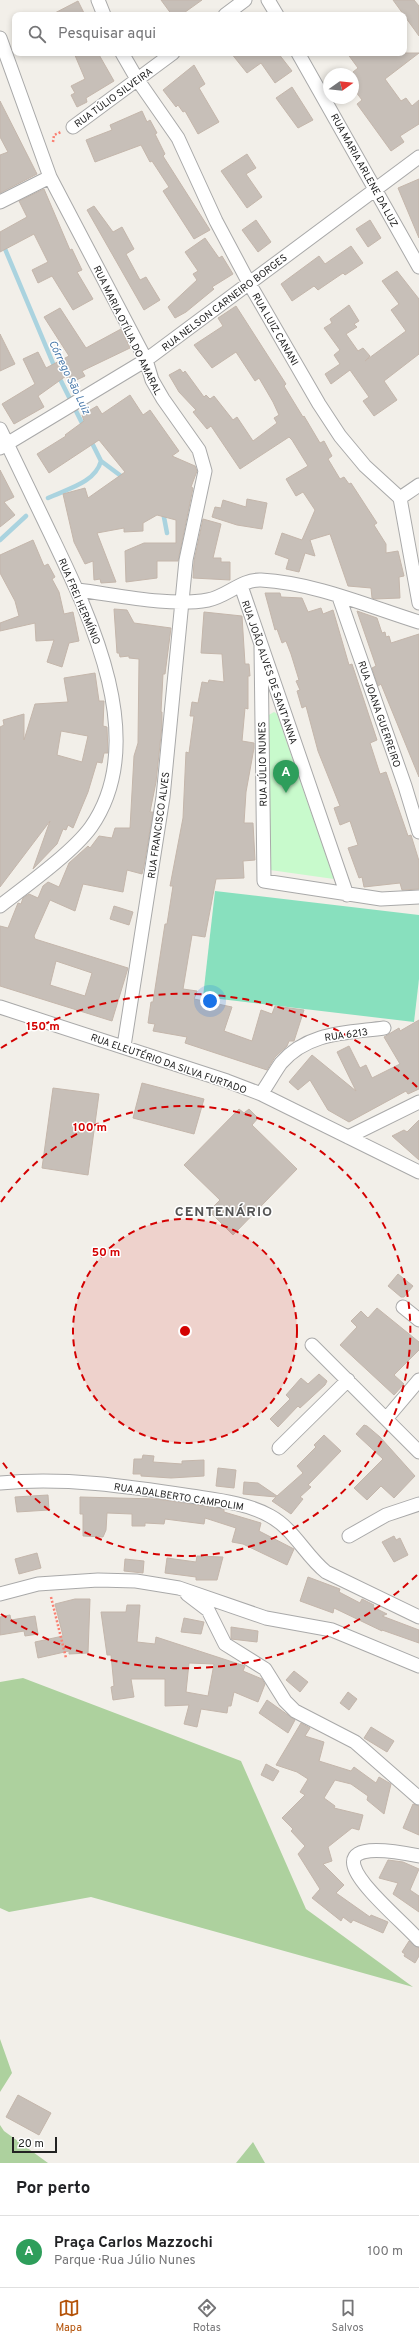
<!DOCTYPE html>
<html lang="pt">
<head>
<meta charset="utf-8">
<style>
	:root { --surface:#fff; --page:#f2f2f2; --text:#202124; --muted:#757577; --line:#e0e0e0; --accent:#b45309 }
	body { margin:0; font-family:Overpass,sans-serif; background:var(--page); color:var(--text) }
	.compass { position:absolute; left:323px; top:68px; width:36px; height:36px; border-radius:50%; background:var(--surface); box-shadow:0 2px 6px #0003; rotate:75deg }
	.scale { position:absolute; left:12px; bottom:10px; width:45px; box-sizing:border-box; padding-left:4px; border:2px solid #222; border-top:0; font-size:11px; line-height:14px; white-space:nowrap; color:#222; -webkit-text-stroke:3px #fff; paint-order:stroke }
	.you { position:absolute; left:210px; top:1001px; width:14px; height:14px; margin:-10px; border:3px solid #fff; border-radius:50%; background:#1a73e8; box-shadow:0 0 0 6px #1a73e833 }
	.badge { display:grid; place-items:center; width:26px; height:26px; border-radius:50%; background:var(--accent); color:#fff; font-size:13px; font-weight:700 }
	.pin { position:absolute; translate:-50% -33px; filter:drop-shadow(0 1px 2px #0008) }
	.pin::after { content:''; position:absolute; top:21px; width:14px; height:12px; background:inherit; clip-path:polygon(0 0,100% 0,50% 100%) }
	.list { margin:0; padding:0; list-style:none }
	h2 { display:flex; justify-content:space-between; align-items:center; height:52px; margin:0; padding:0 16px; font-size:17px }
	h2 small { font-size:13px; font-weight:400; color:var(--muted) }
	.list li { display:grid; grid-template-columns:26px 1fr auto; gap:12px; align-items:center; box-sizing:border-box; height:72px; padding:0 16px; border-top:1px solid var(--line) }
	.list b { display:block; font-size:15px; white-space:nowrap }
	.list p { margin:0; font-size:13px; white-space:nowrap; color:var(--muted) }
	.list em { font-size:13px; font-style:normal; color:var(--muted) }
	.icon { flex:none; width:22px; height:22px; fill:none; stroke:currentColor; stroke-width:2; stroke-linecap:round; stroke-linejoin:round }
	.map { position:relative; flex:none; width:419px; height:2163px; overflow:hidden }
	.search { position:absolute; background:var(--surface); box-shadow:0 2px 6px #0003; left:12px; right:12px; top:12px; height:44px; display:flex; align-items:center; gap:10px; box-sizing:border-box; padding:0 14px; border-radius:8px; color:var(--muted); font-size:15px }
	.sheet { height:124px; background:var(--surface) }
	nav { display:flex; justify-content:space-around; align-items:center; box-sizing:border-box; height:56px; border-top:1px solid var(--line); background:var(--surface); font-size:11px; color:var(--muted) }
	nav a { display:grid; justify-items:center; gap:2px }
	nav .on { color:var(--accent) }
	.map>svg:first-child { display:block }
	.forest { fill:#add19e }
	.park { fill:#c8facc }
	.pitch { fill:#88e0be }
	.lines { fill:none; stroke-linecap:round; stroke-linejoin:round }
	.stream { stroke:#aad3df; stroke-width:4.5 }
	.building { fill:#c7bfb8; stroke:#c4b6ab; fill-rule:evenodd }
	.minor-casing { stroke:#a9a9a9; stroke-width:15 }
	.path { stroke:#fa8072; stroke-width:2.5; stroke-dasharray:2 2; stroke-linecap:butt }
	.minor { stroke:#fff; stroke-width:13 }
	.ring { fill:none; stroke:#d40000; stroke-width:2; stroke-dasharray:7 5 }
	.labels { text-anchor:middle; stroke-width:3; stroke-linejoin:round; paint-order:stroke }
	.street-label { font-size:10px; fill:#222; stroke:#fff }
	.water-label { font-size:11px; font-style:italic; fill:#4a7aab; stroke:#fff }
	.district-label { font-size:14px; font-weight:bold; letter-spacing:1px; fill:#555; stroke:#fff }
	.centre { fill:#d40000; stroke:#fff; stroke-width:2 }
	.ring-label { font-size:12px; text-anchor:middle; font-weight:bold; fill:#d40000; stroke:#fff; stroke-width:3; stroke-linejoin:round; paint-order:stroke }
</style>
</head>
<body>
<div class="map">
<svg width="419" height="2163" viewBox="0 0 419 2163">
	<rect width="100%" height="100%" fill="#f2efe9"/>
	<path class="forest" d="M23 1678 241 1761 306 1909 413 1987 91 1897 9 1912 0 1908V1682Z
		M0 2039 12 2073 0 2092Z
		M0 2125 4 2131 48 2163H0Z
		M253 2142 265 2163H236Z"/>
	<path class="park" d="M274 712 277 714 334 879 270 870 267 716Z"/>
	<path class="pitch" d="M215 891 419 915V979L414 1022 203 997Z"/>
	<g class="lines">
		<path class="stream" d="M0 237 55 368
			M58 375 84 427
			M101 461 125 479
			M48 498C67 489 95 483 101 461L90 439
			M163 512 167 533
			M0 540 26 516"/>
	</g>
	<path class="building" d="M161 0H202L181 15H172Z
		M393 0H414L419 6V36Z
		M78 1 85 15H51Z
		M74 53H98L114 81 86 98 87 102 77 107 71 95 75 93 71 86 85 79Z
		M231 53H278L292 71 275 83 261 63 247 73Z
		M347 53H419L385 79 401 101 406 98 412 106 419 100V124L400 136 404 142 391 151 357 104 362 100 353 88V72L358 68Z
		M194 65 205 84 199 88 219 122 198 134 185 111 183 112 178 105 176 107 163 90Z
		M292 87 313 120 298 128 276 98Z
		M0 101 37 174 0 193V155L8 152 0 137Z
		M142 111 147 122 150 120 157 133 155 134 165 154 163 156 210 230 194 239 163 191 169 187 152 161 150 162 141 145 95 162 86 140 112 130 110 125Z
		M247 154 256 168 246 174 262 197 247 208 221 171Z
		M419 179V238L398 188Z
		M44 189 70 250 72 249 82 270 77 272 93 299 73 310 52 276 38 283 32 270 48 262 34 234 0 252V232L27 217 19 201Z
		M94 206 113 232 122 227 134 249 126 254 140 280 146 277 160 300 144 310 87 210Z
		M256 220 271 242 258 252 242 230Z
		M370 220 381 238 368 247 356 229Z
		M205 238 219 258 222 256 233 274 212 287 214 289 186 312 175 318 168 307 197 280 193 274 198 271 185 252Z
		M351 246 363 263 345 275 343 273 318 290 314 286 292 301 281 284 319 256 325 264Z
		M397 271 419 299V354L384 381 397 400 374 416 363 401 369 397 350 370 331 384 325 374 340 364 334 355 340 350 324 328 332 323 330 319 349 305 359 321 354 324 357 327 346 334 358 351 363 348 370 356 365 361 406 331 391 310 399 304 382 281Z
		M236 306 286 384 284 386 303 417 304 416 320 443 324 441 332 456 328 459 340 479 344 477 349 484 351 483 377 523 374 525 386 544V553L398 551 404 576 399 577 400 598 375 599 372 598 371 588 348 586 330 534 310 540 315 556 305 553 299 572 286 569 289 559 275 554 282 533 302 540 315 510 303 492 296 496 286 479 308 466 292 440 289 437 240 469 211 426 207 429 193 412 196 410 179 392 169 375 180 369 183 373 185 371 204 397 206 395 210 399 214 396 233 420 237 417 253 441 277 423 274 418 279 415 273 402 259 378 255 381 236 352 212 368 194 345 223 326 218 318Z
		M60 308 86 348 121 329 130 348 82 371 85 376 70 383 66 376 38 396 44 407 14 424 2 404 35 384 23 359 38 352 46 368 69 356 44 317Z
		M0 334 15 364 0 371Z
		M130 395 143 415 150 410 179 451 172 456 195 466 197 471 191 487 193 488 178 561H157V578L126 582 125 551 144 543H176V520L157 515 143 523V531L124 532V528L97 533 116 582 101 583 100 579 94 580 93 561 85 564 74 542 63 494 85 488 88 498 125 472 99 440 49 473 37 454 66 436 65 435 84 421 82 415 97 406 102 414Z
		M0 470 14 497 4 502 15 515 0 527Z
		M247 499 267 503 262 529 237 525 212 517 215 507 221 508 223 500 246 507Z
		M203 519 221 524 213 558H221V562H230V580L193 578 194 561Z
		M33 540 44 566 48 564 55 577 52 579 59 592 64 614 73 612 79 641 69 643 62 667 47 662 54 640 36 641 35 623 0 631V623L19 616 15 601 0 573V555Z
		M265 593H280L281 597 302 598 308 612 321 608 323 614 333 610 349 665 352 664 377 740 370 743 380 774 386 772 408 836 411 835 419 861V889L402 890 400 883 364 887 362 877 359 878 348 848 358 845 350 821 340 825 334 808 340 806 318 751 306 706 302 708 297 691 300 690 296 681 299 680 291 654 286 641 282 643 277 629 275 630Z
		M114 609 127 610 134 623 171 628 165 674H163L161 712H162V726L156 782 150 812H153L144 866 142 874 127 870 123 892 83 884 75 911 50 900 34 936 35 939 128 968 112 1021 0 986V926L8 928 18 903 21 904 23 898 29 894 38 898 43 886 48 882 59 887 69 863 88 846 90 848 99 836 112 838 115 828H130L134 756 138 743 139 659 129 658V656L120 657 119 653H117ZM56 961 92 973 85 996 50 985Z
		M357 611 377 618 382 633 385 632 386 637 389 636 391 643 419 634V777L381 684 378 686 372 668 376 666Z
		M204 612 242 616 245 664H249L250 676H248V709L245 708 242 741 254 743V748L246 792 244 823H253L255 860 243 861 244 878 216 879 205 937 192 935 183 989 197 991 194 999 232 1007 224 1031 252 1041 261 1010 272 1014 275 1006 304 1010 294 1041H289L287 1046 275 1057 267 1070 185 1043 187 1037 153 1031 155 1024 148 1023 151 1002H153L165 924H167L173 886H170L183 818 186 752 189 753 194 716H190L192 702 198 703 202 682 208 683 209 680 224 682 222 654 201 653Z
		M95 673 99 701H104L103 726 107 727 108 753H104L102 763 97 762 88 792 73 828 68 825 66 830 63 829 57 844 33 869 50 821 0 887V727L4 725 3 720 24 714V740L35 704 68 702 64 678ZM61 731 88 736 82 762 57 755Z
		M114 906 133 912 129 925 110 919Z
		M419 1020V1089L408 1094 406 1091 349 1122 328 1110 310 1080 298 1090 289 1082 312 1055 356 1091 337 1052 349 1046 360 1068 366 1065 372 1078 400 1064 384 1037 399 1028 400 1031Z
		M142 1083 204 1099 194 1134 133 1118Z
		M53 1088 99 1094 88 1175 42 1168Z
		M239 1109 244 1113 249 1109 258 1118 252 1125 297 1169 233 1235 209 1211 220 1200 184 1165Z
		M419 1120V1160L392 1136 404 1130 407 1132Z
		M398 1274 413 1286 404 1297H401L388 1286Z
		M377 1308 419 1342V1350L394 1375 404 1384 394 1395 340 1345 357 1327 351 1321 361 1311 368 1318Z
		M319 1374 327 1381 325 1385 300 1408 298 1406 278 1427 270 1419 290 1399 286 1395 301 1378 308 1384Z
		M364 1425 367 1426 380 1437 415 1476 394 1498 381 1486 367 1500 354 1488 383 1459 356 1434Z
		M324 1435 341 1451 308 1485 311 1487 300 1497 303 1499 291 1514 272 1501 276 1497 243 1494 244 1482 258 1483 277 1496 303 1473 297 1466 316 1447 314 1445Z
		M143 1455 154 1456 153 1462 182 1464V1461L204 1460V1476L171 1478 141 1476V1474H133L134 1459H142Z
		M218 1468 236 1470 234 1488 216 1486Z
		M48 1495 49 1510 17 1512 15 1497Z
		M80 1497 157 1499 224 1509V1512L261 1523 259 1531 294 1549 287 1565 243 1544 232 1542 236 1528 205 1518 204 1524 165 1519 164 1524 145 1523V1526H132V1514L107 1513 106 1530 103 1537 83 1536V1514H80Z
		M394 1536 396 1540 400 1538 408 1555 394 1562 382 1542Z
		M37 1553 41 1568 19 1574 15 1559Z
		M197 1556 223 1557 217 1580H196V1577L165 1573 167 1558 196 1562Z
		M125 1559 144 1561 143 1573 124 1571Z
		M308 1577 340 1589 339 1592 360 1603 362 1599 374 1605 373 1607 387 1614 382 1616 419 1630V1643L382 1630V1631L334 1608 333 1613 300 1601Z
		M75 1599H90L88 1653 69 1654V1651L38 1658 35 1642 63 1636 55 1604Z
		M127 1605H140L137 1642 155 1644 156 1637 245 1666 243 1671 262 1679 265 1684 258 1702 234 1692 231 1706H228L227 1713 201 1709 197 1727 184 1724 189 1705 165 1706V1679H131L134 1697 113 1700 111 1687 114 1686 111 1655H107L101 1612H126ZM189 1663 214 1664 208 1696 186 1692Z
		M10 1615 11 1620 35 1616 38 1634 25 1636 24 1631 0 1635V1617Z
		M184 1618 204 1622 201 1634 181 1632Z
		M231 1627 258 1631 257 1642 231 1639Z
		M294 1671 308 1682 300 1692 286 1680Z
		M348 1692 357 1699 349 1710 340 1703Z
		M267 1700 295 1720 288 1733 259 1713Z
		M301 1723 310 1728 305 1736 324 1742 319 1761 351 1771 354 1767 376 1783 379 1777 391 1784 384 1814 367 1800 368 1796 351 1784 335 1780 324 1798 335 1806 334 1808 363 1815 359 1830 352 1828 328 1847 332 1861 323 1864 344 1885 336 1893 370 1917 371 1915 388 1922 383 1933 353 1920 351 1923 343 1917 341 1921 312 1898 320 1889 298 1854 305 1846 291 1831 293 1829 282 1818 305 1795 300 1792 308 1779 297 1772 276 1765Z
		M371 1727 394 1741 387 1752 364 1738Z
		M266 1764 279 1771 273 1781 261 1775Z
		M413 1804 419 1806V1835L403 1828Z
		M388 1860 403 1862 419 1869 410 1890 419 1896V1912L393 1894 398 1883 379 1878Z
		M409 1941 419 1948V1956L415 1963 404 1956 405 1954 402 1952Z
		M18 2095 51 2113 39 2135 6 2117Z"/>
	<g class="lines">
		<defs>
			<path id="minor" d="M98 0 104 15
				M268 0 277 15
				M225 15 245 0
				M0 38 50 177 146 360 152 380 163 399 199 450 205 471 186 560 163 797 124 1046
				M122 53 137 79 178 138 216 221 249 283 319 404 340 436 365 466 400 498 419 603
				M298 53 419 267
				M73 127 173 53
				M0 202 50 177
				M0 429C17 464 34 499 51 535 90 616 151 741 91 827 73 852 26 886 0 906
				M0 448 146 360 419 157
				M400 498 419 485
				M241 586 347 895
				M78 590C117 595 170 607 208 600 226 597 242 579 261 580 315 583 368 606 419 622
				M339 597 405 786 419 832
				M261 646 264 881 381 899 419 897
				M0 1007 227 1081 261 1094 419 1172
				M261 1094C268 1084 274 1073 281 1063 308 1032 346 1033 384 1028
				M348 1137 419 1102
				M403 1307 419 1320
				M312 1345 419 1452
				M386 1419 419 1380
				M279 1448 348 1380
				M0 1483C65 1477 127 1486 191 1496 217 1500 247 1503 270 1516 294 1529 305 1555 326 1572L419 1617
				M349 1536 386 1515 419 1504
				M0 1594 38 1584 98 1580 136 1581 179 1588 266 1618 332 1630 419 1666
				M187 1594 208 1610 225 1644 265 1669 285 1701 295 1711 355 1742 419 1798
				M419 1856C291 1830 384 1903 419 1940"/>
		</defs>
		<use href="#minor" class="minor-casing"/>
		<path class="path" d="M53 142 54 135 61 132
			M51 1597 66 1658"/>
		<use href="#minor" class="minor"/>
	</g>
	<circle cx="185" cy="1331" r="112" fill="#d40000" fill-opacity=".12"/>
	<g class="ring">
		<circle cx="185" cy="1331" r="112"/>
		<path d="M1 1202A225 225 0 1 1 1 1460"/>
		<path d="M417 1575A337 337 0 0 1 1 1614M1 1048A337 337 0 0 1 417 1087"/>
	</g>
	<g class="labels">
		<g class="street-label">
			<text transform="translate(113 97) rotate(-36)" y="4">RUA TÚLIO SILVEIRA</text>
			<text transform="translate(365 170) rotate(61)" y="4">RUA MARIA ARLENE DA LUZ</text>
			<text transform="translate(224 302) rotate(-37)" y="4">RUA NELSON CARNEIRO BORGES</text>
			<text transform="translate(276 329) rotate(60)" y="4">RUA LUIZ CANANI</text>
			<text transform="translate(128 330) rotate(64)" y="4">RUA MARIA OTÍLIA DO AMARAL</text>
			<text transform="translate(80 601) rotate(67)" y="4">RUA FREI HERMÍNIO</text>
			<text transform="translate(270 672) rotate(71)" y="4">RUA JOÃO ALVES DE SANT'ANNA</text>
			<text transform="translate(380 714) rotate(71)" y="4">RUA JOANA GUERREIRO</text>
			<text transform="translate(262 764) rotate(-91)" y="4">RUA JÚLIO NUNES</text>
			<text transform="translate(158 825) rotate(-82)" y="4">RUA FRANCISCO ALVES</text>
			<text transform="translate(346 1034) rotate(-8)" y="4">RUA 6213</text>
			<text transform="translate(169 1063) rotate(19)" y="4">RUA ELEUTÉRIO DA SILVA FURTADO</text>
			<text transform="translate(179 1496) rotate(9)" y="4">RUA ADALBERTO CAMPOLIM</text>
		</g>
		<g class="water-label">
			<text transform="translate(70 377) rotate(64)" y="4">Córrego São Luiz</text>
		</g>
		<g class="district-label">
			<text x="224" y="1216">CENTENÁRIO</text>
		</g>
	</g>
	<circle cx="185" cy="1331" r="6" class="centre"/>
	<g class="ring-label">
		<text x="43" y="1030">150 m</text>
		<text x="90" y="1131">100 m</text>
		<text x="106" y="1256">50 m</text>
	</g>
</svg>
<svg class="compass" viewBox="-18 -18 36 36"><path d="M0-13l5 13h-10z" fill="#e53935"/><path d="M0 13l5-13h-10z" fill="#757577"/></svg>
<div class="scale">20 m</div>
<div class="you"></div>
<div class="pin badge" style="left:286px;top:793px;background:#2e9e5b">A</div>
<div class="search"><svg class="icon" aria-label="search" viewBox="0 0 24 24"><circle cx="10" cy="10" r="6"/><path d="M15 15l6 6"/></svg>Pesquisar aqui</div>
</div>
<section class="sheet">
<h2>Por perto<small></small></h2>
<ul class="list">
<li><span class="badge" style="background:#2e9e5b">A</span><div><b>Praça Carlos Mazzochi</b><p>Parque · Rua Júlio Nunes</p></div><em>100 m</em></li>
</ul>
</section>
<nav>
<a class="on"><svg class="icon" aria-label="map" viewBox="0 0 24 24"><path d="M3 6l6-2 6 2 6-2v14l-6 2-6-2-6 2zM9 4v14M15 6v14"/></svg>Mapa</a>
<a><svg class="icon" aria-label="directions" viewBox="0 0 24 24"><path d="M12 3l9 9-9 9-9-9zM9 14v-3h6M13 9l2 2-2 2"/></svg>Rotas</a>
<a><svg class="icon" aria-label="saved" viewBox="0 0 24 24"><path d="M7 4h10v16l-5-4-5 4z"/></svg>Salvos</a>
</nav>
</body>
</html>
